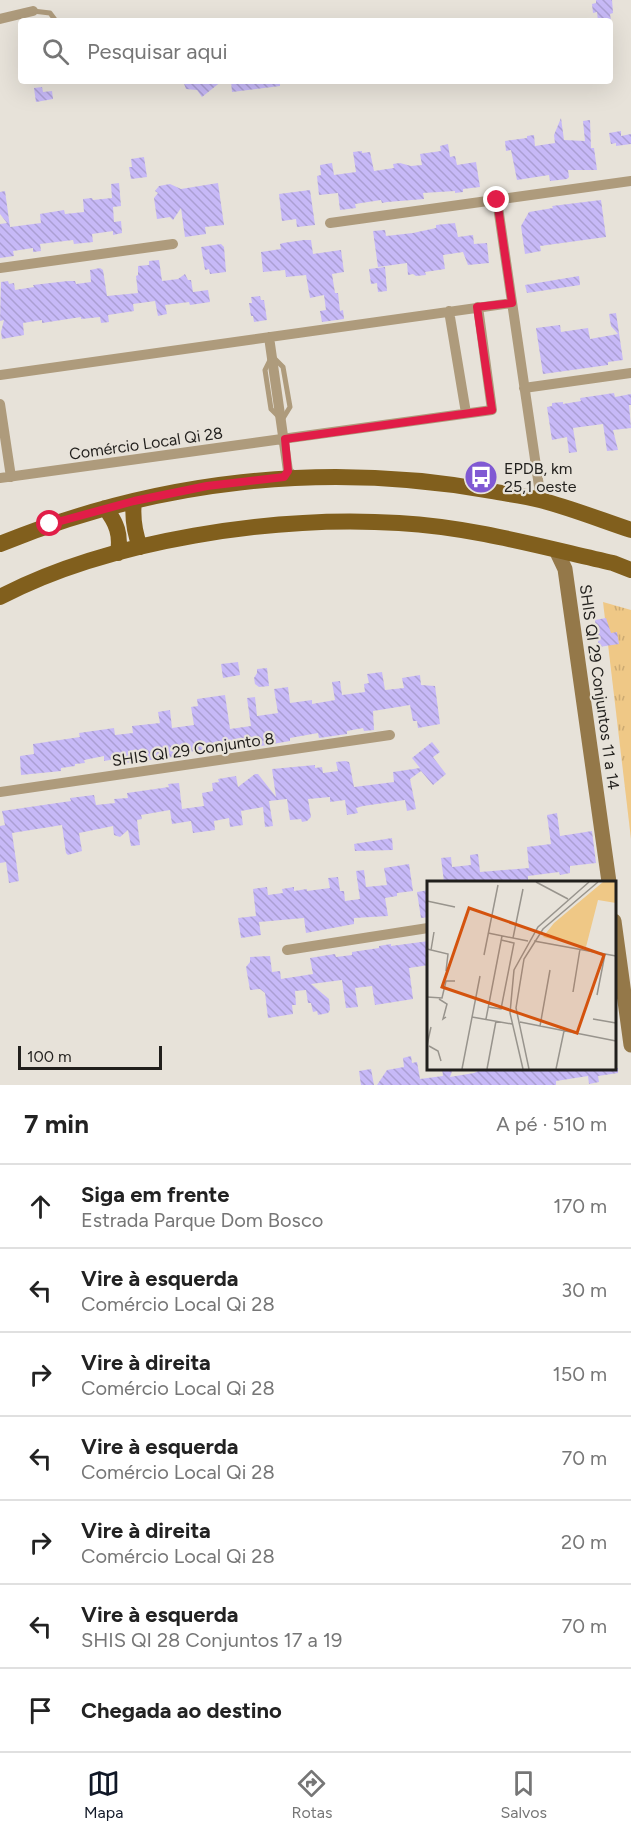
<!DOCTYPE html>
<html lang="pt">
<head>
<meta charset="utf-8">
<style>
	:root { --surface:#fff; --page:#f6f6f6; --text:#222; --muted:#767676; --line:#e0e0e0; --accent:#111827 }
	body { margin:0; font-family:Figtree,sans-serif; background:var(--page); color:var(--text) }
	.scale { position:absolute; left:18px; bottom:15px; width:144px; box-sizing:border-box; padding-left:6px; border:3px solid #211f1c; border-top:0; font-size:16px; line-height:21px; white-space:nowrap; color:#211f1c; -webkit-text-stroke:4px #e7e2d9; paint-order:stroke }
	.stop { position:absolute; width:18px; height:18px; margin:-14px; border:4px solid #e11d48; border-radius:50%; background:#fff }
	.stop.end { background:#e11d48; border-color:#fff; box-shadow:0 2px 6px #0008 }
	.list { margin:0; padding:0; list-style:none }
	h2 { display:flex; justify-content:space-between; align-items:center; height:78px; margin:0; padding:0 24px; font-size:26px }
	h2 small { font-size:20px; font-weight:400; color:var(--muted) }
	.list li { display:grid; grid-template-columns:39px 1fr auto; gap:18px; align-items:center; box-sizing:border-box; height:84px; padding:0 24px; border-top:2px solid var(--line) }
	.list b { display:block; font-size:22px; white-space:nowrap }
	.list p { margin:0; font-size:20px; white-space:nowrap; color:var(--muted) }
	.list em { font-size:20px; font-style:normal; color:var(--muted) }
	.icon { flex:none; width:33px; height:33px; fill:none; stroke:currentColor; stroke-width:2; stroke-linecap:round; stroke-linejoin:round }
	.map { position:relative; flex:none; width:631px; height:1085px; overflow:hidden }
	.search { position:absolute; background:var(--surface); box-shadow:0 6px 24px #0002; left:18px; right:18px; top:18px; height:66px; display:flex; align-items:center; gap:15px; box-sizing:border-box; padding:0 21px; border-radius:6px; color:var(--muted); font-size:22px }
	.sheet { height:666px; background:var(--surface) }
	nav { display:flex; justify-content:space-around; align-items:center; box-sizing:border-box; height:84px; border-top:2px solid var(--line); background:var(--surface); font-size:16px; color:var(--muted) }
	nav a { display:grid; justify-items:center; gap:3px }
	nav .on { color:var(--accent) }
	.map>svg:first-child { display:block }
	.park { fill:url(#park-tufts) }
	.building { fill:url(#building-back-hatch) }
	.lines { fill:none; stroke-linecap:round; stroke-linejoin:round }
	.lane { stroke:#ae9b7c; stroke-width:5 }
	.street { stroke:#ae9b7c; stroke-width:10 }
	.secondary { stroke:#947849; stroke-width:15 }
	.primary { stroke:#815f1d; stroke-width:16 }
	.route { stroke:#e11d48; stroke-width:8 }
	.labels { text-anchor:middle; stroke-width:4.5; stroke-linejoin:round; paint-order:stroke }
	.street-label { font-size:16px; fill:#211f1c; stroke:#e7e2d9 }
	.poi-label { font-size:16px; fill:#211f1c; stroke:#e7e2d9; text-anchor:start }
	.inset-road { fill:none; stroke:#98948d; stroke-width:1.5 }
	.view { fill:#d4530e; fill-opacity:0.15; stroke:#d4530e; stroke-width:3 }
	.inset-edge { fill:none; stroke:#211f1c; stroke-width:3 }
</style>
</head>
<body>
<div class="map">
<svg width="631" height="1085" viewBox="0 0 631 1085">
	<defs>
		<pattern id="park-tufts" width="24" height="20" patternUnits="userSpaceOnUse" patternTransform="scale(1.5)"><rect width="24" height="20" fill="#efc886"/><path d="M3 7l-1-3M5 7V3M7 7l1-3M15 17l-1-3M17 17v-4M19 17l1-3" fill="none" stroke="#cdab73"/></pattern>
		<pattern id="building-back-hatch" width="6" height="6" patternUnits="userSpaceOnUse" patternTransform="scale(1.5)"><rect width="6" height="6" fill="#c7b9f7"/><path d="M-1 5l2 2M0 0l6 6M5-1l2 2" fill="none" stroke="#ab9fd3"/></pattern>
	</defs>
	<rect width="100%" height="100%" fill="#e7e2d9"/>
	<path class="park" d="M603 602 631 610V839Z"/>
	<path class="building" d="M596 0H612L613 13 610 14 611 21H598L597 12 593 13 592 4 596 3Z
		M183 81H222L202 97 197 90 186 89Z
		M231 81H280V86L232 92Z
		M42 87 43 92 52 91 53 99 36 102 34 88Z
		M561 118 564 140 585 141 583 121 590 120 591 148H594L597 170H568L569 177 567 179 550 181 549 175 517 180 511 150 506 151 505 141 527 138V136L534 135 535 146 555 143 554 135Z
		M621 131V136L631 134V144L616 146V143L611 144 609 133Z
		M448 144 450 157 455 156 457 165 476 162 480 187 463 189V192L455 193V191L423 193 424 199 387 202 382 203 381 200 355 204 356 208 340 210 338 193 319 195 317 176 321 175 320 165 332 163 334 175 356 172 353 152 362 151V153L370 152 374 171 394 168 393 164 400 163 411 166 422 165 420 154 441 151 440 146Z
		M144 157 147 177 131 179 129 167H132L131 159Z
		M119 183 121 206 113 207 114 222 121 221 122 233 113 235V231L92 234 93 242 74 244 73 240 40 244 41 251 33 252V248L13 251 14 256 0 258V224L7 223 0 214V192L5 191 10 227 41 223 40 214 64 210 65 214 84 212 83 199 92 198 93 200 112 198 111 184Z
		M218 183 224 225 205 227 206 234 185 237 181 208 173 220 170 217 157 219 154 198 158 193 155 191 159 186 170 184 181 189Z
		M310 190 315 225 297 227 296 219 282 221 279 194Z
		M601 200 606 237 540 246 541 251 525 254 521 226 529 212 553 208 552 206Z
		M455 223 458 237 473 235 474 244 487 243 489 263 468 265 463 252 443 255 445 269 425 272 426 275 416 276 413 274 408 275 407 263 378 267 373 231 385 230 386 236 413 233 436 228V225Z
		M304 240H311L313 254 341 250 344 272 332 274 335 293H338L340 311 343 310 344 319 322 322 320 311 326 310 324 295 310 298 306 275 286 277 285 270 263 272 261 252 281 249 280 244 283 243Z
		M221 244 224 247 226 272 210 274 209 269 205 270 201 247Z
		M159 260 162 281 178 279 185 274 188 280H191L193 292 208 290 210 302 190 305 189 302 165 305 167 314 158 316 155 301 133 304 134 311 108 315 109 322 101 323 100 317 81 319V317L42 323V320L23 323 24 335 2 339 1 332 4 320 0 321 1 282 8 281 9 284 14 283 15 290 34 287 33 285 68 281H75L76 284 91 282 90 270 100 268 103 270 107 296 138 293 136 276 138 275V266L149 265V261Z
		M385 267 387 291 378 292 377 283 371 284 369 269Z
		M579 276 580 285 527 293 525 285Z
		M260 296 261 300H264L267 320 254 322 253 316H251L249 303H252L251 297Z
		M616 313 623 360 608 362V365L543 374 536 328 560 325 561 332 588 328 590 339 618 334 611 326 609 314Z
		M614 393 615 397 631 394V405H629L631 428 613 430 618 450 607 451 603 424 573 428 577 452 569 453 567 437 552 440 547 407 552 406V403L563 402V404L581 401 580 398Z
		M606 618 611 633 617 632 619 644 599 647 597 636 600 632 596 629 595 620Z
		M238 662 240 675 223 678 221 664Z
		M267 668 269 686 259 687 255 684 254 678 257 673V669Z
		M382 672 385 690 404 688 402 678 420 675 421 685 435 686 440 724 418 728 417 721H413L410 705 373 711 374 730 364 731 363 728 347 731V734L319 738 318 733 290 738V741L261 746 220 749V752L209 754V749L189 752V755L134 762 122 763V758L104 761V756L84 760 85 763 75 764V766L61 768V771L21 775 20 756 34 754 33 744 80 737 79 733 114 728 115 735 133 733 132 726 160 723 158 712 170 710 172 728 194 725 191 707 198 706 197 699 225 695 230 729 251 726 247 698 255 697 257 716 278 713 274 689 288 687 290 703 312 700V704L335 700 332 682 340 681 342 695 365 692 364 684 369 683 367 674Z
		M432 742 440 752 433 757 446 774 433 785 421 771 410 779 416 809 407 811 405 800 363 806 356 808 358 813 347 815 345 800 330 802V797L308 799 311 817 307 821 302 822 301 819 290 820 287 799 269 801 273 826 265 827 263 807 241 811 243 825 230 827 229 818 214 821 215 830 193 833 191 821 172 824 170 810 141 815 142 819 137 820 140 845 131 846 128 830 120 837 114 835 113 826 79 833 82 851 68 855 66 853 62 825 12 833 19 881 9 883 6 862 0 863V826L5 825 2 811 71 801 70 798 94 795 96 805 115 803 114 799 128 798 127 793 169 787 168 784 179 783 182 809 204 806 202 793 213 791 212 783 219 782 218 779 236 776 238 787 255 774H258L276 797 272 769 315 765V768L322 767 323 773 338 771 336 762 345 761 349 762 350 766 354 787 394 782 393 772 420 768 412 758Z
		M557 813 560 836 592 831 596 863 570 866V873L560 875 559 872 528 876V882H444L441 858 451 857 452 867 471 865 470 855 478 854 480 872 529 868 527 847 551 844 547 815Z
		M392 838 393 850 355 851 354 844Z
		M409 864 413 891 397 893V896L385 898 388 916 354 918V924L306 933 304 918 259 922 261 935 241 938 238 918 256 916 253 889 267 887 268 895 283 893 282 889 294 887V891L307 889V891L330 888 328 878 338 877 340 891H344L345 901 360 899 356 871 364 870 366 887 387 885 384 868Z
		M429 890V917L421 918 417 892Z
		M429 941V965L409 968 413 999 375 1005 372 986 355 988 358 1007 346 1008 342 980 311 984 329 999 330 1010 328 1013 318 1015 317 1011 313 1012 311 1003H308L306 990 295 991 296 1005H292L293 1014 268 1018 265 993 260 989 250 990 246 967 250 962V957L270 956 272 972 280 971 281 979 313 974 310 958 335 954 336 957 352 955V952L379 948V946L391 944V946Z
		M411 1056 412 1063 417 1062 420 1079 443 1076 442 1068H453L450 1077 474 1073 485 1068 490 1070 501 1068H618V1073L598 1076 599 1082 589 1084 588 1076 556 1081V1085H377L387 1070 404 1067 403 1058Z
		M371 1069 374 1085H361L359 1071Z"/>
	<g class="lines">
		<path class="lane" d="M33 11 50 13 56 21
			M272 356 283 367 290 407 282 420 271 409 265 370Z"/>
		<path class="street" d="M0 19 33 11
			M497 200 541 500
			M330 223 631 181
			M0 268 173 244
			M449 311 466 413
			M269 337 288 471 295 477
			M0 375 512 303
			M524 388 631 373
			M0 404 11 477
			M0 478 492 410 478 307
			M0 792 390 735
			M287 950 428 928"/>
		<path class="secondary" d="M556 550 565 569 609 882
			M614 921 631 1045"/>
		<path class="primary" d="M134 501C132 518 134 531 140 547
			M105 508C117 523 121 535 118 553
			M0 544C157 480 324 461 491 491 507 494 524 496 540 500 571 508 601 520 631 530
			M0 597C109 540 276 515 399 523 472 527 542 547 613 563L631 570"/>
	</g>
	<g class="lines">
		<path class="route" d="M50 524 134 501 207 486 284 477 288 471 285 439 492 410 477 307 512 303 497 200"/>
	</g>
	<defs>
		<symbol id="bus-disc" viewBox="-11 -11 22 22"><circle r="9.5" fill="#8059d3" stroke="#e7e2d9"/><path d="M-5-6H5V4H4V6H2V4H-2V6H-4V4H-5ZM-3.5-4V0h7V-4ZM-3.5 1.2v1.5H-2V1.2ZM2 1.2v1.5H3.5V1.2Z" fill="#fff"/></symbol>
	</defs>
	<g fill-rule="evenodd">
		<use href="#bus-disc" x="462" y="458" width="38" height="38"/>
	</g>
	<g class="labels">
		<g class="street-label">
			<text transform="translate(146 443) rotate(-8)" y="6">Comércio Local Qi 28</text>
			<text transform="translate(600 687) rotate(82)" y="6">SHIS QI 29 Conjuntos 11 a 14</text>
			<text transform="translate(193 749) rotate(-8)" y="6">SHIS QI 29 Conjunto 8</text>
		</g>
		<g class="poi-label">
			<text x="504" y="474">EPDB, km<tspan x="504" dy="18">25,1 oeste</tspan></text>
		</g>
	</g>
	<g transform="translate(427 881)">
		<rect width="189" height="189" fill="#e7e2d9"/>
		<path d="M176 1H189V22L171 19 159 66 116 56 127 42Z" fill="#efc886"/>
		<path class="inset-road" d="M109 1 141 18M0 20 28 26M61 52 101 60M86 57 96 8M107 60 189 75M0 68 21 73 19 90M4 69 7 51M57 74 71 4M146 111 153 68M170 114 178 73M0 116 15 117 19 100H28M12 118 20 123 16 138 19 136M61 126 74 128 87 62 74 59M45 136 85 143M59 138 75 55M166 138 189 142M93 141 189 160M113 145 123 89M0 164 4 146M2 165 11 170 14 180M35 188 53 95M60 188 69 140M96 188 83 132 87 89 111 46 162 1M102 188 89 127 97 78 116 48 171 1M129 188 137 150"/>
		<path class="view" d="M42 27 177 74 150 152 15 106Z"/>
		<rect width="189" height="189" class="inset-edge"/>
	</g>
</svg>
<div class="scale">100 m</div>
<div class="stop" style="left:50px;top:524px"></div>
<div class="stop end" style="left:497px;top:200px"></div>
<div class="search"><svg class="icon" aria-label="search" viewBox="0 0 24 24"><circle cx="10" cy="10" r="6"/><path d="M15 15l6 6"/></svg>Pesquisar aqui</div>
</div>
<section class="sheet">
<h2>7 min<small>A pé · 510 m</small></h2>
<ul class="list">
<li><svg class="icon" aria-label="ahead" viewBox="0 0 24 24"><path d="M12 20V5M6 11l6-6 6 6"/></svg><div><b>Siga em frente</b><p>Estrada Parque Dom Bosco</p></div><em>170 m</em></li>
<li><svg class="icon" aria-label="left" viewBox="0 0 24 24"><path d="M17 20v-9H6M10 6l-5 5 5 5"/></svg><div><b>Vire à esquerda</b><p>Comércio Local Qi 28</p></div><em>30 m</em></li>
<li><svg class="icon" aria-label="right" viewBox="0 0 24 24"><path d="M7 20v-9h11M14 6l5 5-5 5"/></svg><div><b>Vire à direita</b><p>Comércio Local Qi 28</p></div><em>150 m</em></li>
<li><svg class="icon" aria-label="left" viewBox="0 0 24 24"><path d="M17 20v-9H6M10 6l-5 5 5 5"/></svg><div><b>Vire à esquerda</b><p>Comércio Local Qi 28</p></div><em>70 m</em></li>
<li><svg class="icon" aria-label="right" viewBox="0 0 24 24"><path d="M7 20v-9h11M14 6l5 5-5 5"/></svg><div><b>Vire à direita</b><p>Comércio Local Qi 28</p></div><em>20 m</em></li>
<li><svg class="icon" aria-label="left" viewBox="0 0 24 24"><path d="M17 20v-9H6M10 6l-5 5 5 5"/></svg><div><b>Vire à esquerda</b><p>SHIS QI 28 Conjuntos 17 a 19</p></div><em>70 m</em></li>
<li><svg class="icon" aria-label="arrive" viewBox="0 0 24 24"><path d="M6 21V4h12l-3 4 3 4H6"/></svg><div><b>Chegada ao destino</b></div></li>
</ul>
</section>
<nav>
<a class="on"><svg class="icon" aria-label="map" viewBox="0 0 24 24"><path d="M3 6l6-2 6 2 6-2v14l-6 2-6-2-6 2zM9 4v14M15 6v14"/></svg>Mapa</a>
<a><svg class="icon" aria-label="directions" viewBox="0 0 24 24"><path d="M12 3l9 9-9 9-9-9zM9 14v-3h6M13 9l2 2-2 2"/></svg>Rotas</a>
<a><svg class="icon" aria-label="saved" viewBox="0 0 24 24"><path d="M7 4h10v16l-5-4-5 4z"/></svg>Salvos</a>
</nav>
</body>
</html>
